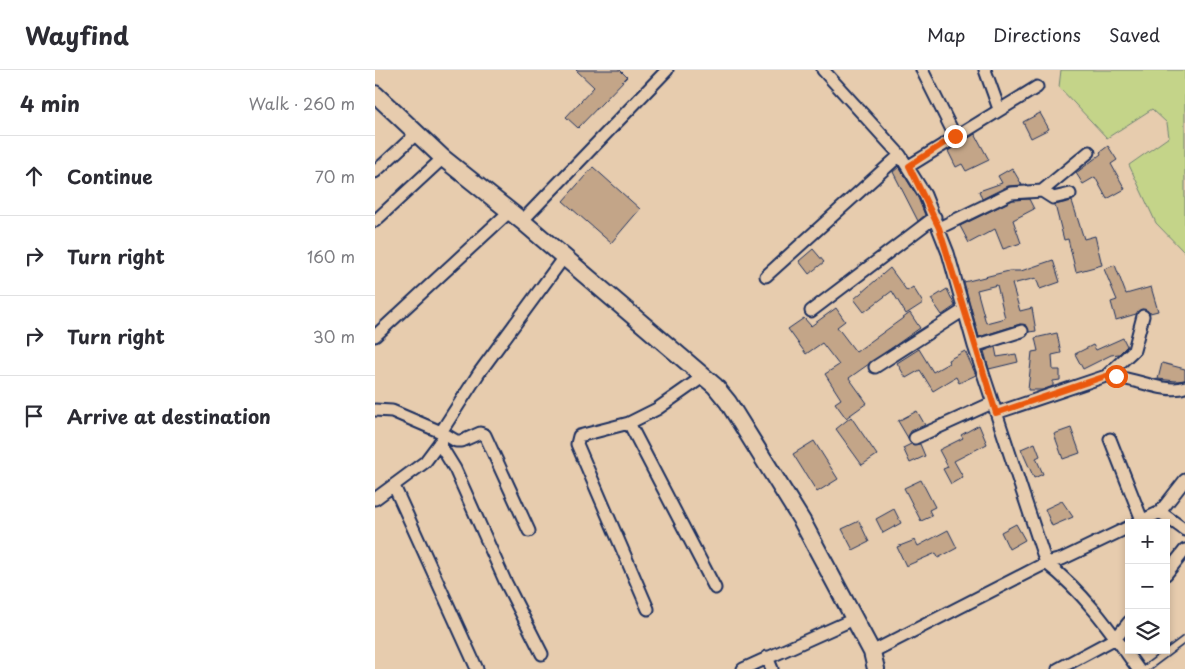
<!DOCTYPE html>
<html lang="en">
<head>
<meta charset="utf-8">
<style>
	:root { --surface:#fff; --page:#f7f7f7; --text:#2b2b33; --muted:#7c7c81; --line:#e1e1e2 }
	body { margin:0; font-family:"Playpen Sans",sans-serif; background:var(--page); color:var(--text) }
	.controls { position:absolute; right:15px; bottom:15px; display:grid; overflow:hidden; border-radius:0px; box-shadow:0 2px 8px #0003 }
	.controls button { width:45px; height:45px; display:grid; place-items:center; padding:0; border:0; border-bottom:1px solid var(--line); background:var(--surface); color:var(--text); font:25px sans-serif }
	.stop { position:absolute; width:15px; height:15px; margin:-11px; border:4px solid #ea580c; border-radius:50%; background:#fff }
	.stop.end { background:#ea580c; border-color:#fff; box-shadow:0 1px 5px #0008 }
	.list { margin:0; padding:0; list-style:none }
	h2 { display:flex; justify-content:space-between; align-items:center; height:65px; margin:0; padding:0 20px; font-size:21px }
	h2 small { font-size:16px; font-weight:400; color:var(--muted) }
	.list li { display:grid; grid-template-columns:32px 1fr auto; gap:15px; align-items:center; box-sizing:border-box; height:80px; padding:0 20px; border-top:1px solid var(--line) }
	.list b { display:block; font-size:19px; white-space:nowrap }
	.list em { font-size:16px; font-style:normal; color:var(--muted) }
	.icon { flex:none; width:28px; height:28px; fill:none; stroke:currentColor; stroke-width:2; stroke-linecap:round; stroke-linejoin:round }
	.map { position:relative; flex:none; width:810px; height:599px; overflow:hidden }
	header { display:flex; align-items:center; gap:30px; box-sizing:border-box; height:70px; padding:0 25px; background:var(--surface); border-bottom:1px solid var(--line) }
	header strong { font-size:24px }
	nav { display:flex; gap:28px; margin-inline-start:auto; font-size:18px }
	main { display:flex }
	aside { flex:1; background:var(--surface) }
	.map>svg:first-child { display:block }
	.green { fill:#c4d489; stroke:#708274 }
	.building { fill:#c3a588; stroke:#1b2f5e; fill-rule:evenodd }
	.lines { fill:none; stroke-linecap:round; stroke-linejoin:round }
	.service-casing { stroke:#1b2f5e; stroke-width:9 }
	.minor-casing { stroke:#1b2f5e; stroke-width:15 }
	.secondary-casing { stroke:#1b2f5e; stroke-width:20 }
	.service { stroke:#e7ccae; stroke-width:5.5 }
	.minor { stroke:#e7ccae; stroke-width:11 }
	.secondary { stroke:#e7ccae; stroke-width:16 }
	.route { stroke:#ea580c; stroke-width:6 }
</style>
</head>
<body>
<header>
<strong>Wayfind</strong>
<nav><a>Map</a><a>Directions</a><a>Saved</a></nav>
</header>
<main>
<aside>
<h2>4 min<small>Walk · 260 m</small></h2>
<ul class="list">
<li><svg class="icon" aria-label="ahead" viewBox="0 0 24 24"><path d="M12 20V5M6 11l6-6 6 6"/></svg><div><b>Continue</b></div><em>70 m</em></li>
<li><svg class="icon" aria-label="right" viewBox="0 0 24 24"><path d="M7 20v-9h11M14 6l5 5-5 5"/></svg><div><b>Turn right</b></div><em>160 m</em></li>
<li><svg class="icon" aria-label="right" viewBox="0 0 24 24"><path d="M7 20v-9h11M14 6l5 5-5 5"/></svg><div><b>Turn right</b></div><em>30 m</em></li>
<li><svg class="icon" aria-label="arrive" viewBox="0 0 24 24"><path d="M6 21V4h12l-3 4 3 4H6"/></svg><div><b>Arrive at destination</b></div></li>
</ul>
</aside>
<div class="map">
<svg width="810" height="599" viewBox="0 0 810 599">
	<rect width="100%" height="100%" fill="#e7ccae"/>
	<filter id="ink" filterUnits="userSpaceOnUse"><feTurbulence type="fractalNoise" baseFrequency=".02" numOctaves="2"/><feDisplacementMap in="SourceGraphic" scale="10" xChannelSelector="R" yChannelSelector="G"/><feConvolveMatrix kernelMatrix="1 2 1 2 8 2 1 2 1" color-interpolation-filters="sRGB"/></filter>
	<g filter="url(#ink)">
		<path class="green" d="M686 0H810V183L781 153 754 95 794 67 792 53 777 39 732 68 684 17Z"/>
		<path class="building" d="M201 0H245L252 7 203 58 191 47 219 17Z
			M665 43 674 59 656 68 648 52Z
			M600 64 614 90 591 101 587 94 581 97 573 81Z
			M733 76 742 90 736 94 750 119 732 129 720 107 708 114 701 103 726 84 725 82Z
			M218 97 265 139 236 173 188 131Z
			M524 97 543 128 550 145 543 151 518 102Z
			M637 98 647 115 633 116 607 129 604 121 627 113 623 106Z
			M654 129 659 139 638 150 646 173 628 179 620 159 594 173 585 156 638 130Z
			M697 131 709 169 720 166 727 195 701 202 693 169 689 170 680 135Z
			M438 179 449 192 434 204 424 191Z
			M678 190 685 212 665 219 661 208 637 214 645 241 657 238 661 261 654 262 652 256 645 254 604 267 589 212 634 201H646ZM622 215 630 248 611 253 602 220Z
			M740 195 751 224 776 217 783 241 775 243 767 239 761 244 741 250 736 232 742 230 729 199Z
			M515 198 532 221 538 217 548 233 531 244 517 221 489 242 479 229Z
			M572 219 580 236 567 245 556 229Z
			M461 238 470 251 462 257 481 282 535 243 545 258 474 308 492 333 471 348 460 333 466 329 450 304 464 295 447 273 431 284 413 259 429 248 436 256Z
			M682 263 686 283 677 285 678 300H685V310L678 311V316L667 320H653L657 282 663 281 660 268Z
			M748 268 752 276 744 284 736 285 708 299 700 284 718 275 721 280Z
			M620 277 622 287 641 284 643 292 614 299 609 281Z
			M544 279 558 302 574 293 573 290 590 281 601 305 584 313 581 307 558 321 545 300 531 308 522 293Z
			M787 293 810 299V310L801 311 783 309Z
			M542 341 550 355 536 361 533 368 523 351Z
			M476 347 502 385 487 395 461 359Z
			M604 355 612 374 579 391 588 407 576 414 568 399 573 397 564 380 588 368 586 365Z
			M696 358 705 383 688 389 679 364Z
			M439 371 463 409 442 422 418 384Z
			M660 373 665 386 661 388 668 404 659 408 646 379Z
			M536 374H545L550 386 535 393 528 378Z
			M546 410 560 437 554 440 557 446 546 451 529 418Z
			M687 431 698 447 677 456 670 439Z
			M519 439 526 453 508 463 501 449Z
			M484 451 494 472 478 480 467 459Z
			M641 454 650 470 634 479 626 462Z
			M573 460 582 478 563 488 561 483 531 496 522 477 540 470 543 476Z"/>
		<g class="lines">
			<defs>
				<path id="service" d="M770 599 810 569"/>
				<path id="minor" d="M448 0 525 85 550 125 573 183 599 276 671 493C709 522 736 561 763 599
					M547 0 580 66
					M610 0 624 39
					M534 96 662 17
					M0 102 41 64
					M667 121 678 128 695 124
					M0 151 68 88
					M147 151 292 0
					M564 158 636 123 667 121 714 82
					M391 206 525 85
					M436 241 560 147
					M0 266 134 142
					M599 276 647 261
					M500 297 589 240
					M731 306 759 280 768 246
					M0 340 17 341 66 362 81 371H87L105 363 110 365 154 461
					M621 343 731 306C753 305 791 325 810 317
					M254 353 340 518
					M66 362 104 303 189 187
					M540 368 617 333
					M735 369 767 450
					M64 373 80 399 130 511 167 584
					M19 416 102 599
					M0 429 50 392 68 368
					M785 442 810 460
					M762 453 785 442 810 410
					M791 504 810 480
					M273 539 202 374 204 366 254 353 282 339 329 306
					M497 582 671 493 687 489 754 457
					M392 587 397 599
					M368 599 479 549
					M683 599 741 568 754 552"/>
				<path id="secondary" d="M0 24 68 88 147 151 340 316 353 332 427 451 497 582 501 599"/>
			</defs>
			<use href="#service" class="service-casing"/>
			<use href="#minor" class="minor-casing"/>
			<use href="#secondary" class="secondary-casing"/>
			<use href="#service" class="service"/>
			<use href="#minor" class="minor"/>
			<use href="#secondary" class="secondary"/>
		</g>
	</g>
	<g class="lines" filter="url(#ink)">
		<path class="route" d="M580 66 534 96 564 158 621 343 731 306H741"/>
	</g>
</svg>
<div class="controls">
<button>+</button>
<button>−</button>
<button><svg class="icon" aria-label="layers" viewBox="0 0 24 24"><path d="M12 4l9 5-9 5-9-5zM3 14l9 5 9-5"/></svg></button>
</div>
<div class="stop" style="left:741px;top:306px"></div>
<div class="stop end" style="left:580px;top:66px"></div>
</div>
</main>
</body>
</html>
